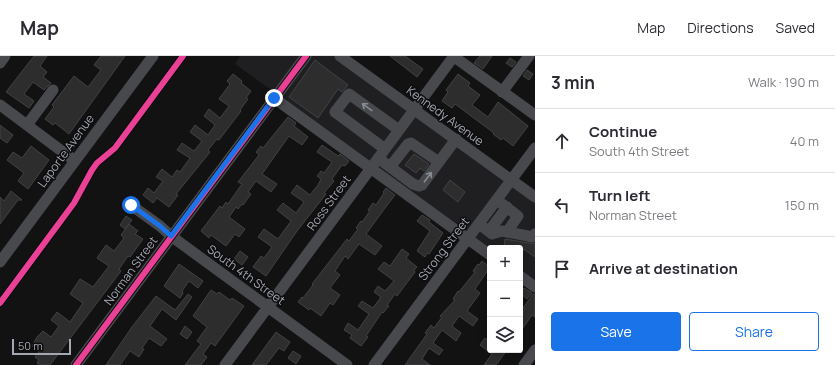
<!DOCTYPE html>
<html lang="en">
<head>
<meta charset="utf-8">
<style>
	:root { --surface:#fff; --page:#f7f7f7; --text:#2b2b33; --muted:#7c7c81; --line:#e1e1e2; --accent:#1a73e8 }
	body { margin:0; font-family:Manrope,sans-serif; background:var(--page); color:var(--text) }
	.controls { position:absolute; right:12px; bottom:12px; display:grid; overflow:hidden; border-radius:4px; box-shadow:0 2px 10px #0003 }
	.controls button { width:36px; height:36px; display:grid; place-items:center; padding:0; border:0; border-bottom:1px solid var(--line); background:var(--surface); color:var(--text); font:20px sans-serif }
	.scale { position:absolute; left:12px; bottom:10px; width:59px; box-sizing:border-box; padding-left:4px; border:2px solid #a4a7b2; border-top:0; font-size:11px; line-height:14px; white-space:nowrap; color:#a4a7b2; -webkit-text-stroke:3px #0d0d0e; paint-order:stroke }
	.stop { position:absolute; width:12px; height:12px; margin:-9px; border:3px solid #1a73e8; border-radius:50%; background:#fff }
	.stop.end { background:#1a73e8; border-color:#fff; box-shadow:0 1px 4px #0008 }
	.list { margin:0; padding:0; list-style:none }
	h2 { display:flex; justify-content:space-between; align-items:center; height:52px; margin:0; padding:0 16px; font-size:17px }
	h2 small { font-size:13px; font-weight:400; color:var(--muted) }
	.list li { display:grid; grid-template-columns:26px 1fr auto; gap:12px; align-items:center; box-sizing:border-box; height:64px; padding:0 16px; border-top:1px solid var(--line) }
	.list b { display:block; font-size:15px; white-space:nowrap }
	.list p { margin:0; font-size:13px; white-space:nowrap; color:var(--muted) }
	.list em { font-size:13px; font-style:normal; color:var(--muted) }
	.actions { display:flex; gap:8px; padding:12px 16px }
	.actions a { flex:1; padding:9px 0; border:1px solid var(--accent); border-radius:4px; text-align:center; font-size:14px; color:var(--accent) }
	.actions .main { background:var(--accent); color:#fff }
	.icon { flex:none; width:22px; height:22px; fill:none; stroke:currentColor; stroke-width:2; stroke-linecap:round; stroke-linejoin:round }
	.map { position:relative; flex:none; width:535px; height:309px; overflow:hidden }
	header { display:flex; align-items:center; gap:24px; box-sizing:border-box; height:56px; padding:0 20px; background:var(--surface); border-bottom:1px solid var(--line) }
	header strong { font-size:19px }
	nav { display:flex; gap:22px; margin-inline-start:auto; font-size:14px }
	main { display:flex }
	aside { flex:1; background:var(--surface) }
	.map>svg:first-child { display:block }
	.built { fill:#1f1f21 }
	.building { fill:#2d2d2e; stroke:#424246 }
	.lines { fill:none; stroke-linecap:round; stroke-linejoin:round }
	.minor { stroke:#48494c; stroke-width:11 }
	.cycleway-casing { stroke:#0d0d0e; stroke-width:8 }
	.cycleway { stroke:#ea4096; stroke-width:6 }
	.oneway { stroke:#888b93 }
	.route { stroke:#1a73e8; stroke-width:5 }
	.labels { text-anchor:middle; stroke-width:3; stroke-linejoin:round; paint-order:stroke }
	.street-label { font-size:12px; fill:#a4a7b2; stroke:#0d0d0e }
</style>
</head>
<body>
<header>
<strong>Map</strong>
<nav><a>Map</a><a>Directions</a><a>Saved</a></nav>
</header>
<main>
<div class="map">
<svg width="535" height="309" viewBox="0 0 535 309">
	<rect width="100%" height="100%" fill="#121213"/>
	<path class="built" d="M240 0H337L535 144V225L520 214V192H490L235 8Z"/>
	<path class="building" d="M34 0H47L40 10 47 16 43 21 51 27 44 34 33 26 24 38 34 45 29 52 6 36Z
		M101 0H125L69 78 55 67 53 69 45 63 54 51 52 49 74 20 88 31 101 14 94 9Z
		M390 0H405L423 13 417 21Z
		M480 0H492L483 13 474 7Z
		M510 2 516 6 512 11 506 7Z
		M315 4 348 29 342 36 338 33 318 62 289 41Z
		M527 14 533 18 529 24 523 20Z
		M233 18 242 25 241 27 251 35 246 42 248 43 240 54 241 55 219 84 217 83 208 94 210 96 176 138 178 139 169 151 157 142 153 147 143 139 148 132 154 137 163 125 156 121 162 113 172 121 177 114 180 116 190 102 177 94 182 87 194 95 202 85 190 76 195 69 208 79 215 69 204 60 209 53 220 62 229 50 219 43 230 28 227 25Z
		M458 18 470 27 468 30 480 39 472 49 488 61 498 46 528 70 513 90 503 82 501 84 493 78 494 77 455 48 452 52 442 45 448 36 446 34Z
		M288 61 296 67 294 70 308 81 302 89 289 80 262 118 277 128 271 136 256 125 248 136 251 138 243 149 242 148 238 153 236 151 229 161 245 173 239 181 235 178 226 190 211 179 209 182 201 175 220 150 222 152 226 146 228 148 242 128 238 126 259 99 256 96 261 90 263 92Z
		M0 69 13 79 7 87 0 82Z
		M322 89 338 100 340 98 349 105 345 110 342 109 332 123 334 125 324 137 326 138 297 175 266 220 253 211 261 200 264 202 272 191 258 181 264 173 278 183 291 165 277 154 283 147 296 157 304 146 291 137 297 129 310 139 318 129 321 123 317 120 321 115 324 117 332 106 317 96Z
		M31 90 49 104 28 133 18 125 24 117 7 104 13 96 22 102Z
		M414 98 429 108 424 115 420 112 416 117 405 109Z
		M450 124 465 136 458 146 443 134Z
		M386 132 395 139 385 152 366 178 382 190 375 199 359 188 348 203 345 200 335 215 340 219 330 232 340 239 333 249 330 247 321 260 310 252 309 254 298 246 302 241 303 242 313 229 312 228 347 183 349 185 358 173 356 172 361 165 362 166 370 155 368 154 373 147 376 149 384 137 383 136Z
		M11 135 22 144H18L0 168V141L4 145Z
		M422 159 430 164 429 166 443 177 429 198 427 197 425 201 417 195 430 175 417 165Z
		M126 160 132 164 125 173 120 169Z
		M129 168 138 175 135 178 143 183 130 201 128 200 119 213 121 215 50 309H40L37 307 39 304 35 301 39 296 32 290 37 281 43 275 51 281 59 270 51 264 57 256 70 266 83 247 70 238 80 223 93 231 109 210 97 202 106 189 114 195 124 182 121 179Z
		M505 183 535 188V201L525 194 520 193V192H504Z
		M402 193 409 198 406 202 417 211 414 214 415 216 397 240 395 238 387 249 389 250 383 257 382 256 366 280 368 281 361 290 350 282 352 279 344 274 348 267 358 274 369 258 358 250 362 245 373 252 381 241 374 236 378 230 385 235 394 225 378 213 384 206 390 210Z
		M240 195 248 201 242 209 234 203Z
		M482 205 490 211 475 233 480 237 467 255 478 263 473 270 459 260 452 270 461 277 456 285 442 274 433 287 443 294 439 299 429 292 422 303 430 309H405L427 278 425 277 431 269 434 272 442 261 440 260 455 244 453 243 458 235 459 236 475 216 473 215 478 208 479 209Z
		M179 208 203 225 198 232 189 225 182 235 183 237 180 242 164 230Z
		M524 232 532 237 527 243 520 237Z
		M211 234 217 238 219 236 230 244 232 242 244 250 215 290 211 287 203 298 207 301 201 309H185L201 288 197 285 207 271 193 260Z
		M188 238 192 241 176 264 162 253 150 270 167 283 161 290 149 282 142 292 144 293 139 301 130 295 120 309H106L132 271 156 240 175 254Z
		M533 238H535V261L532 259 520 276V259L525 253 523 252Z
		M185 270 192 276 187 283 180 278Z
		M276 276 290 286 284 295 279 292 266 309H252Z
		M485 282 490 286V294H507L496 309H484L492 298 480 289Z
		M293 295 301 300 296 308 288 302Z"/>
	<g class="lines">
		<path class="minor" d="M340 0 535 141
			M453 0 535 59
			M0 7 5 0
			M502 36 529 0
			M274 42 490 199
			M0 49 75 105
			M27 69 53 34
			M385 93 335 56 349 38 399 74
			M378 102 413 128 419 130 422 129 456 83
			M390 111 408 88 411 87 439 106
			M497 144 518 160 507 176
			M131 149 160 170 171 180 347 309
			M479 168 492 178 502 175 533 181 535 178
			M489 175 507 151
			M0 206 153 0
			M520 220 535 231
			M76 309 306 0
			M225 309 454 0
			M374 309 535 92
			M524 309 535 294"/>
		<defs>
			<path id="cycleway" d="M0 247 74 147 92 114 97 107 115 92 183 0
				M76 309 306 0"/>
		</defs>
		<use href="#cycleway" class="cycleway-casing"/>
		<use href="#cycleway" class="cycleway"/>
	</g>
	<defs><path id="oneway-shaft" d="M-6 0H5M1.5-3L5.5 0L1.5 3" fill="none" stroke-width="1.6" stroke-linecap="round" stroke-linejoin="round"/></defs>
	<g class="oneway">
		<use href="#oneway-shaft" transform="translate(367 51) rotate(-144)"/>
		<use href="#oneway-shaft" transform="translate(428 121) rotate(-53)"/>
	</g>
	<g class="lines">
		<path class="route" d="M131 149 160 170 171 180 274 42"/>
	</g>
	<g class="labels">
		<g class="street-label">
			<text transform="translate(445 60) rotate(36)" y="4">Kennedy Avenue</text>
			<text transform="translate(66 95) rotate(-54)" y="4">Laporte Avenue</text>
			<text transform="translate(329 147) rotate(-54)" y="4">Ross Street</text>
			<text transform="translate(444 193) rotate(-53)" y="4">Strong Street</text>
			<text transform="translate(131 215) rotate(-54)" y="4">Norman Street</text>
			<text transform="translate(246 219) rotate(36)" y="4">South 4th Street</text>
		</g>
	</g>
</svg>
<div class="controls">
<button>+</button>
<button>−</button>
<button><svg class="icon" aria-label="layers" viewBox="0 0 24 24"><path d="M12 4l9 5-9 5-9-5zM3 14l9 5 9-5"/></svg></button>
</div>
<div class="scale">50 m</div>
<div class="stop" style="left:131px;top:149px"></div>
<div class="stop end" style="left:274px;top:42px"></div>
</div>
<aside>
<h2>3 min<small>Walk · 190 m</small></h2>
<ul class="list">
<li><svg class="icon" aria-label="ahead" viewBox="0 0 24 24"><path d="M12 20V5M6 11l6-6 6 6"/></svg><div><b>Continue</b><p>South 4th Street</p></div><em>40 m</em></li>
<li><svg class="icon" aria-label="left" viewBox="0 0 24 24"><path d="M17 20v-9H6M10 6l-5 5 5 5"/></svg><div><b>Turn left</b><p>Norman Street</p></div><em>150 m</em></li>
<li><svg class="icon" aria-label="arrive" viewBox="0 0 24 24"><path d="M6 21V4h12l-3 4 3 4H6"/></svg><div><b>Arrive at destination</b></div></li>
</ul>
<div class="actions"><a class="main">Save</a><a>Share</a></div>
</aside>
</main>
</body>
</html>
